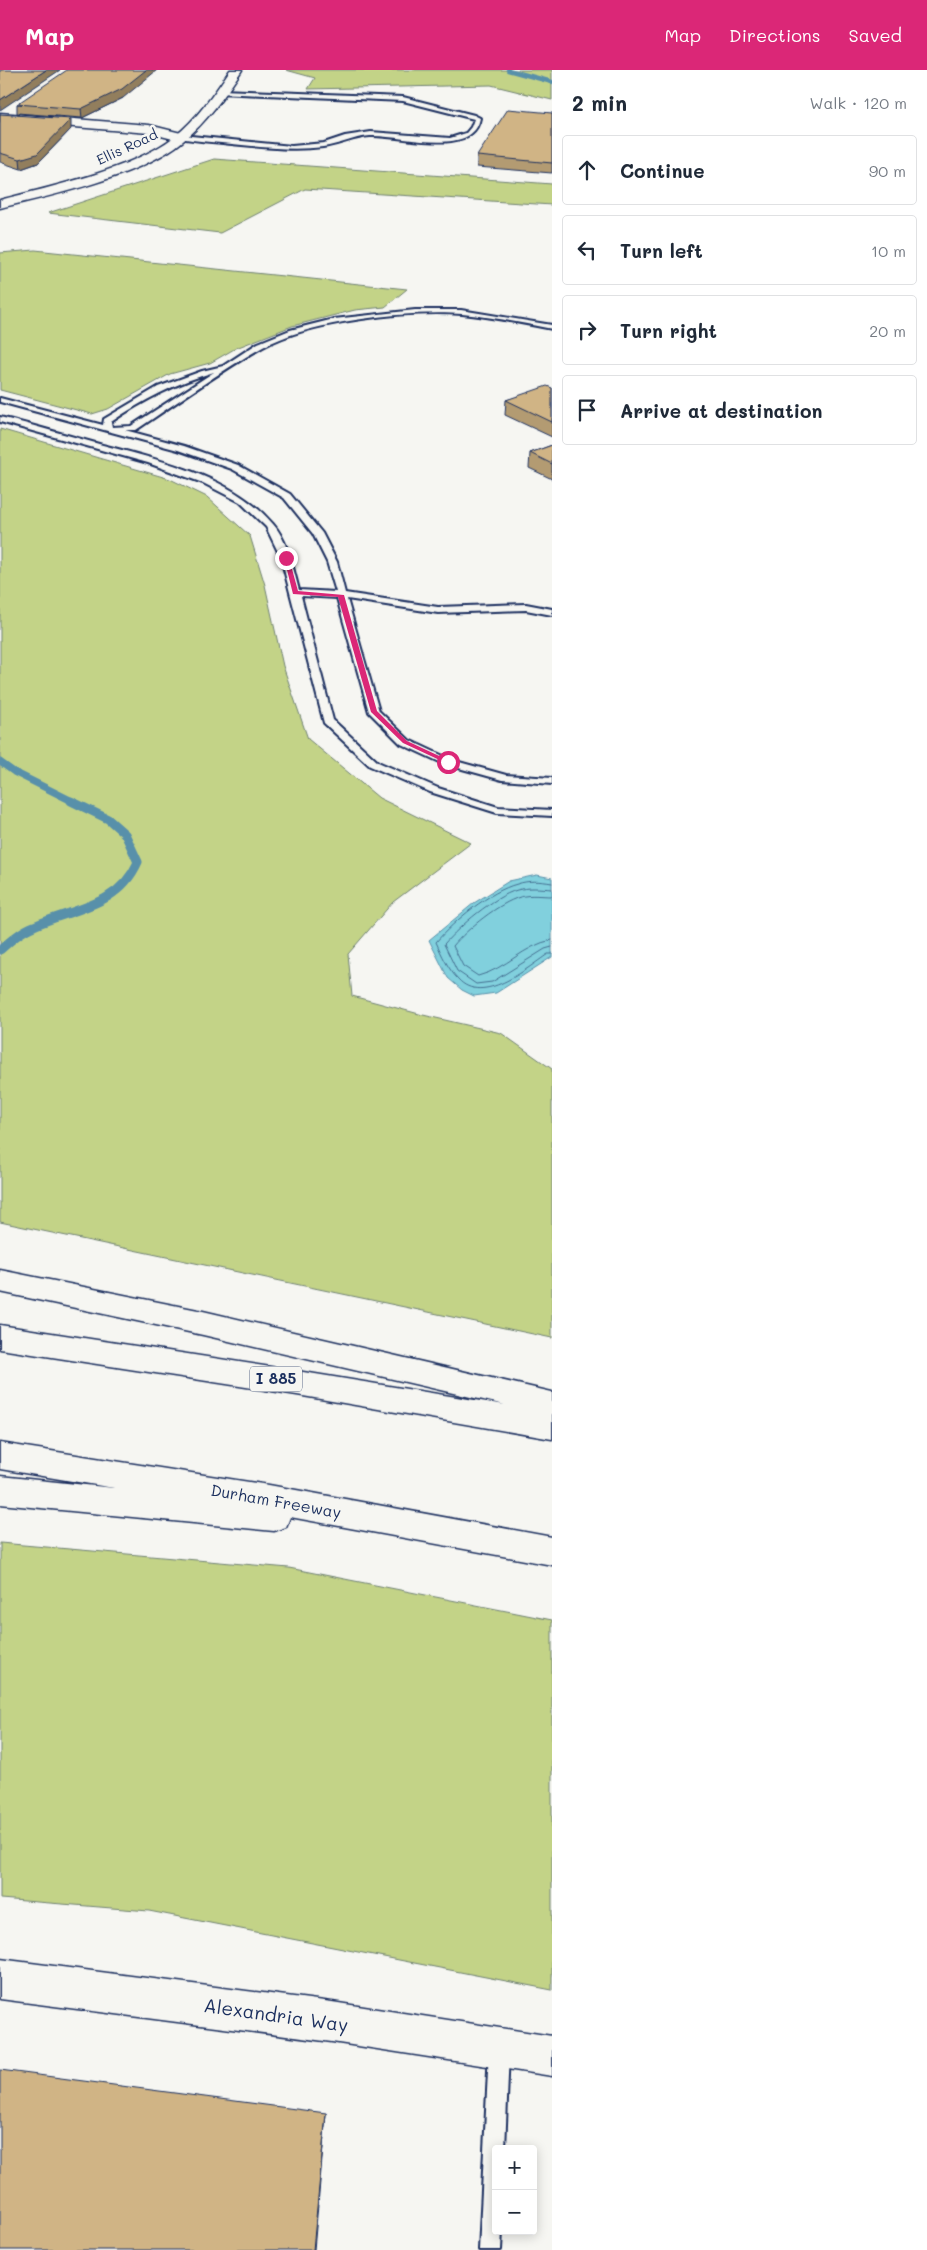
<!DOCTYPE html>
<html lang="en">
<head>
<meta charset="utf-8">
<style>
	:root { --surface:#fff; --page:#f6f6f7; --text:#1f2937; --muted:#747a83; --line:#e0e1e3; --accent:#db2777 }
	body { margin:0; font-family:Mali,sans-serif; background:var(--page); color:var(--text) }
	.controls { position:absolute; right:15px; bottom:15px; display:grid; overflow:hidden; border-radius:5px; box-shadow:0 2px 12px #0003 }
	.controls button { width:45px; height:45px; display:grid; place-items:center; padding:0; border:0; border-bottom:1px solid var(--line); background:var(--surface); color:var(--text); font:25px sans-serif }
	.stop { position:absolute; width:15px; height:15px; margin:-11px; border:4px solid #db2777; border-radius:50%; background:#fff }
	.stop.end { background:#db2777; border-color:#fff; box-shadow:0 1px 5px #0008 }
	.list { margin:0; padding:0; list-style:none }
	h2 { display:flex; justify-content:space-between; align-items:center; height:65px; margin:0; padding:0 20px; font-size:21px }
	h2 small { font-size:16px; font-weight:400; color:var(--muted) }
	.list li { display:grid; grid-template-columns:32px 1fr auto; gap:15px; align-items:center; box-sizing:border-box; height:70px; margin:0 10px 10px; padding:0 10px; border:1px solid var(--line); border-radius:5px }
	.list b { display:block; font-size:19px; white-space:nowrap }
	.list em { font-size:16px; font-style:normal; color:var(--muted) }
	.icon { flex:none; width:28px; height:28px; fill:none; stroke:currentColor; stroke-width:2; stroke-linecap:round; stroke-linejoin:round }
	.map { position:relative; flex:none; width:552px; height:2180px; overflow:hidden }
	header { display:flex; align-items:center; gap:30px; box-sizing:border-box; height:70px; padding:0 25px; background:var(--accent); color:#fff }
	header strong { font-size:24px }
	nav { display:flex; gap:28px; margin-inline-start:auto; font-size:18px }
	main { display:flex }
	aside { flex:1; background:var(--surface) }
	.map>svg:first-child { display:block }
	.green { fill:#c3d387; stroke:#6f8172 }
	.water { fill:#81d0dd; stroke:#5890aa }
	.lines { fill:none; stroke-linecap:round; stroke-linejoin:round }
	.shore { stroke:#446f91; stroke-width:1 }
	.stream-far2 { stroke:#5890aa; stroke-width:4.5 }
	.stream-far1 { stroke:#5890aa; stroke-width:7 }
	.stream { stroke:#5890aa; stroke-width:9 }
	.service-casing { stroke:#1b2f5e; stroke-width:4 }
	.minor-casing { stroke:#1b2f5e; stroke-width:3 }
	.secondary-casing { stroke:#1b2f5e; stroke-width:3 }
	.motorway-casing { stroke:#1b2f5e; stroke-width:3 }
	.service { fill:#f6f6f2; fill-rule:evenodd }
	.minor { fill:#f6f6f2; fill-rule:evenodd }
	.secondary { fill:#f6f6f2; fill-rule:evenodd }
	.motorway { fill:#f6f6f2; fill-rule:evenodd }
	.wall { fill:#b39b72; stroke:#1b2f5e }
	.shaded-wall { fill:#927e5d; stroke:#1b2f5e }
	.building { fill:#d0b485; stroke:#1b2f5e }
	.route { fill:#db2777 }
	.labels { text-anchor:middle; stroke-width:5; stroke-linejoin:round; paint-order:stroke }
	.far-street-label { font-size:14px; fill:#1b2f5e; stroke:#f6f6f2 }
	.shield { fill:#f6f6f2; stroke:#5d6b8a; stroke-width:1 }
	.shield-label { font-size:15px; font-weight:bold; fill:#1b2f5e }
	.street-label { font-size:16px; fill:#1b2f5e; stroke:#f6f6f2 }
	.near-street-label { font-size:19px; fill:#1b2f5e; stroke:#f6f6f2 }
</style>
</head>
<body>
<header>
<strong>Map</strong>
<nav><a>Map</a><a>Directions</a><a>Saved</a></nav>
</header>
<main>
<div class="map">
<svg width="552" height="2180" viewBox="0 0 552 2180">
	<rect width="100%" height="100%" fill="#f6f6f2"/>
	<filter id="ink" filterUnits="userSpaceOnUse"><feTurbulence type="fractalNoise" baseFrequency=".02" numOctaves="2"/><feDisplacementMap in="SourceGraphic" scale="10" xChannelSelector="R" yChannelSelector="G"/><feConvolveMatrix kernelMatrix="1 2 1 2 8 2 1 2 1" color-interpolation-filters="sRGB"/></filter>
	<g filter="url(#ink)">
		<path class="green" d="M286 0H552V30L491 15 308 19 315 8Z
			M214 89 552 114V135L305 119 220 163 48 143Z
			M35 180 407 219 385 237 355 240 292 256 236 278 210 293 170 304 108 339 92 344 0 320V183Z
			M0 359 170 409 207 427 250 466 265 515 283 596 308 669 379 728 471 773 393 832 348 884 352 926 423 945 501 963 552 999V1268L0 1152Z
			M0 1473 289 1498 552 1550V1920L149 1841 0 1829Z"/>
		<path class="water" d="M537 805 552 808V887L496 923 474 926 462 920 448 908 429 870 474 833 509 811Z"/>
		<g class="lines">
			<path class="shore" d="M552 813C540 811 529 810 517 814 490 821 454 851 436 872 442 885 448 899 458 909 482 936 526 899 548 884H552
				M552 819C540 818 528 817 517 820 493 827 460 856 444 874L457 901 476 914 492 912 545 879 552 877
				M552 826C541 826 531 824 520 827 499 833 467 859 453 876L463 896 478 906C506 899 524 875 552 870"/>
			<path class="stream-far2" d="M508 0 552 12"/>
			<path class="stream-far1" d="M0 692 14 702 74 732"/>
			<path class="stream" d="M0 880C10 871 21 861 34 856 74 838 118 837 138 792L125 764 108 749 71 731"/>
			<defs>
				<path id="service" d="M220 20 403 27 474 45 480 48C473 89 399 64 370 66 354 67 339 75 323 77 292 81 262 77 232 74 214 72 196 71 179 68L181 65 292 76 324 73 345 66 371 62 450 68 466 63 471 57 474 49 403 31 218 23Z
					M415 240H461L552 255V259C522 253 493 247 462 244 409 240 309 251 263 277 219 302 178 332 136 360H125L184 376 238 395 290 424 322 463 337 492 345 523 438 537 526 534 552 539V545L526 540 438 543 347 529 379 641 409 670 452 690 506 705 552 708V714L502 710 444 694 401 674 369 642 337 528 301 526 333 650 378 692 438 718 498 737 552 740V746L497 743 430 722 370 696 324 653 281 488 266 457 240 432 203 413 148 393 0 352V347C33 355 66 365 99 374 158 390 231 405 273 454 288 471 293 498 299 520L336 522 327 492 313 464 284 428 232 399 178 380 0 332V328L103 355 104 349 158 317 202 301 223 296 258 273 290 260 334 249ZM214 302 131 356 112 357 111 352C143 330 176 313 214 302Z
					M499 1971 506 1974 509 1981 505 2079H496V2161H502L501 2180H479L489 1981 492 1974Z"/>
				<path id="minor" d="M0 43 149 55 185 64 187 67 181 71 149 63 0 51Z
					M0 1889 332 1932 552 1966V2006L332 1972 0 1929Z"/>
				<path id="secondary" d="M230 0H242C225 25 207 52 183 71 141 106 54 125 0 138V130C53 116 131 100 174 67 197 49 214 24 230 0Z"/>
				<path id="motorway" d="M0 1200 203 1241 552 1322V1369L297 1325 0 1279V1255L297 1301 505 1335 203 1265 0 1222Z
					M0 1373 269 1415 552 1467V1495L290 1447 286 1457 274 1461 0 1434V1406L114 1418 0 1399Z"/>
			</defs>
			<use href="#service" class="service-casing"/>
			<use href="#minor" class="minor-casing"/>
			<use href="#secondary" class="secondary-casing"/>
			<use href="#motorway" class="motorway-casing"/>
			<use href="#service" class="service"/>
			<use href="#minor" class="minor"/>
			<use href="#secondary" class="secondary"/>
			<use href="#motorway" class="motorway"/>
		</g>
		<path class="wall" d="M123 28 82 48 17 43V34Z
			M552 43V103L477 97V86Z
			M0 44 71 59 38 93 21 99 0 92Z
			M552 318V367L505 345 506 330Z
			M552 375V409L529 398 530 383Z"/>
		<path class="shaded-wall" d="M46 0H60L0 40V30Z
			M146 0H157L123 28 82 48 81 39Z
			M71 49V59L38 93 21 99 20 89Z
			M326 2043 314 2180H313Z"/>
		<path class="building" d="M0 0H46L0 30Z
			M67 0H146L122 19 81 39 17 34Z
			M508 39 552 43V93L477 86Z
			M0 44 71 49 37 84 20 89 0 83Z
			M547 316 552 318V352L506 330Z
			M552 375V394L530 383Z
			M0 2000 326 2043 313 2180H0Z"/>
	</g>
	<path class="route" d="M286 486 289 488 298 521 344 525 377 641 407 671 450 691V693H446L403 673 371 642 338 527 293 524 284 488Z"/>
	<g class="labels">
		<g class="far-street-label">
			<text transform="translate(127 77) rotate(-25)" y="5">Ellis Road</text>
		</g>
		<rect class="shield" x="250" y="1296.5" width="52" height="25" rx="4"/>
		<g class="shield-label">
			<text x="276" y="1314">I 885</text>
		</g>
		<g class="street-label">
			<text transform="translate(276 1431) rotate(10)" y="6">Durham Freeway</text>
		</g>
		<g class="near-street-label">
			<text transform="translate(276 1945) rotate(8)" y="7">Alexandria Way</text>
		</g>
	</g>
</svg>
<div class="controls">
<button>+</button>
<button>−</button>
</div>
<div class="stop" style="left:448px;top:692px"></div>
<div class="stop end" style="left:286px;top:488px"></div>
</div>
<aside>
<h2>2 min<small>Walk · 120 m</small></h2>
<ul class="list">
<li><svg class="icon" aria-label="ahead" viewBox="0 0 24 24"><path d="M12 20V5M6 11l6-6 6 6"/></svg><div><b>Continue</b></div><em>90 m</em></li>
<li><svg class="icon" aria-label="left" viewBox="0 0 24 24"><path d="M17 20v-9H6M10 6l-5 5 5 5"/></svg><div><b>Turn left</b></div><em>10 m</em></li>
<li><svg class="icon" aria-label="right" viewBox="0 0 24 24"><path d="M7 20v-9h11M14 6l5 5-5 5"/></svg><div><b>Turn right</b></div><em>20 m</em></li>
<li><svg class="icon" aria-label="arrive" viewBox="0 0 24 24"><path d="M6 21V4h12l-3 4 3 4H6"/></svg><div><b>Arrive at destination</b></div></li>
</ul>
</aside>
</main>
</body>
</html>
